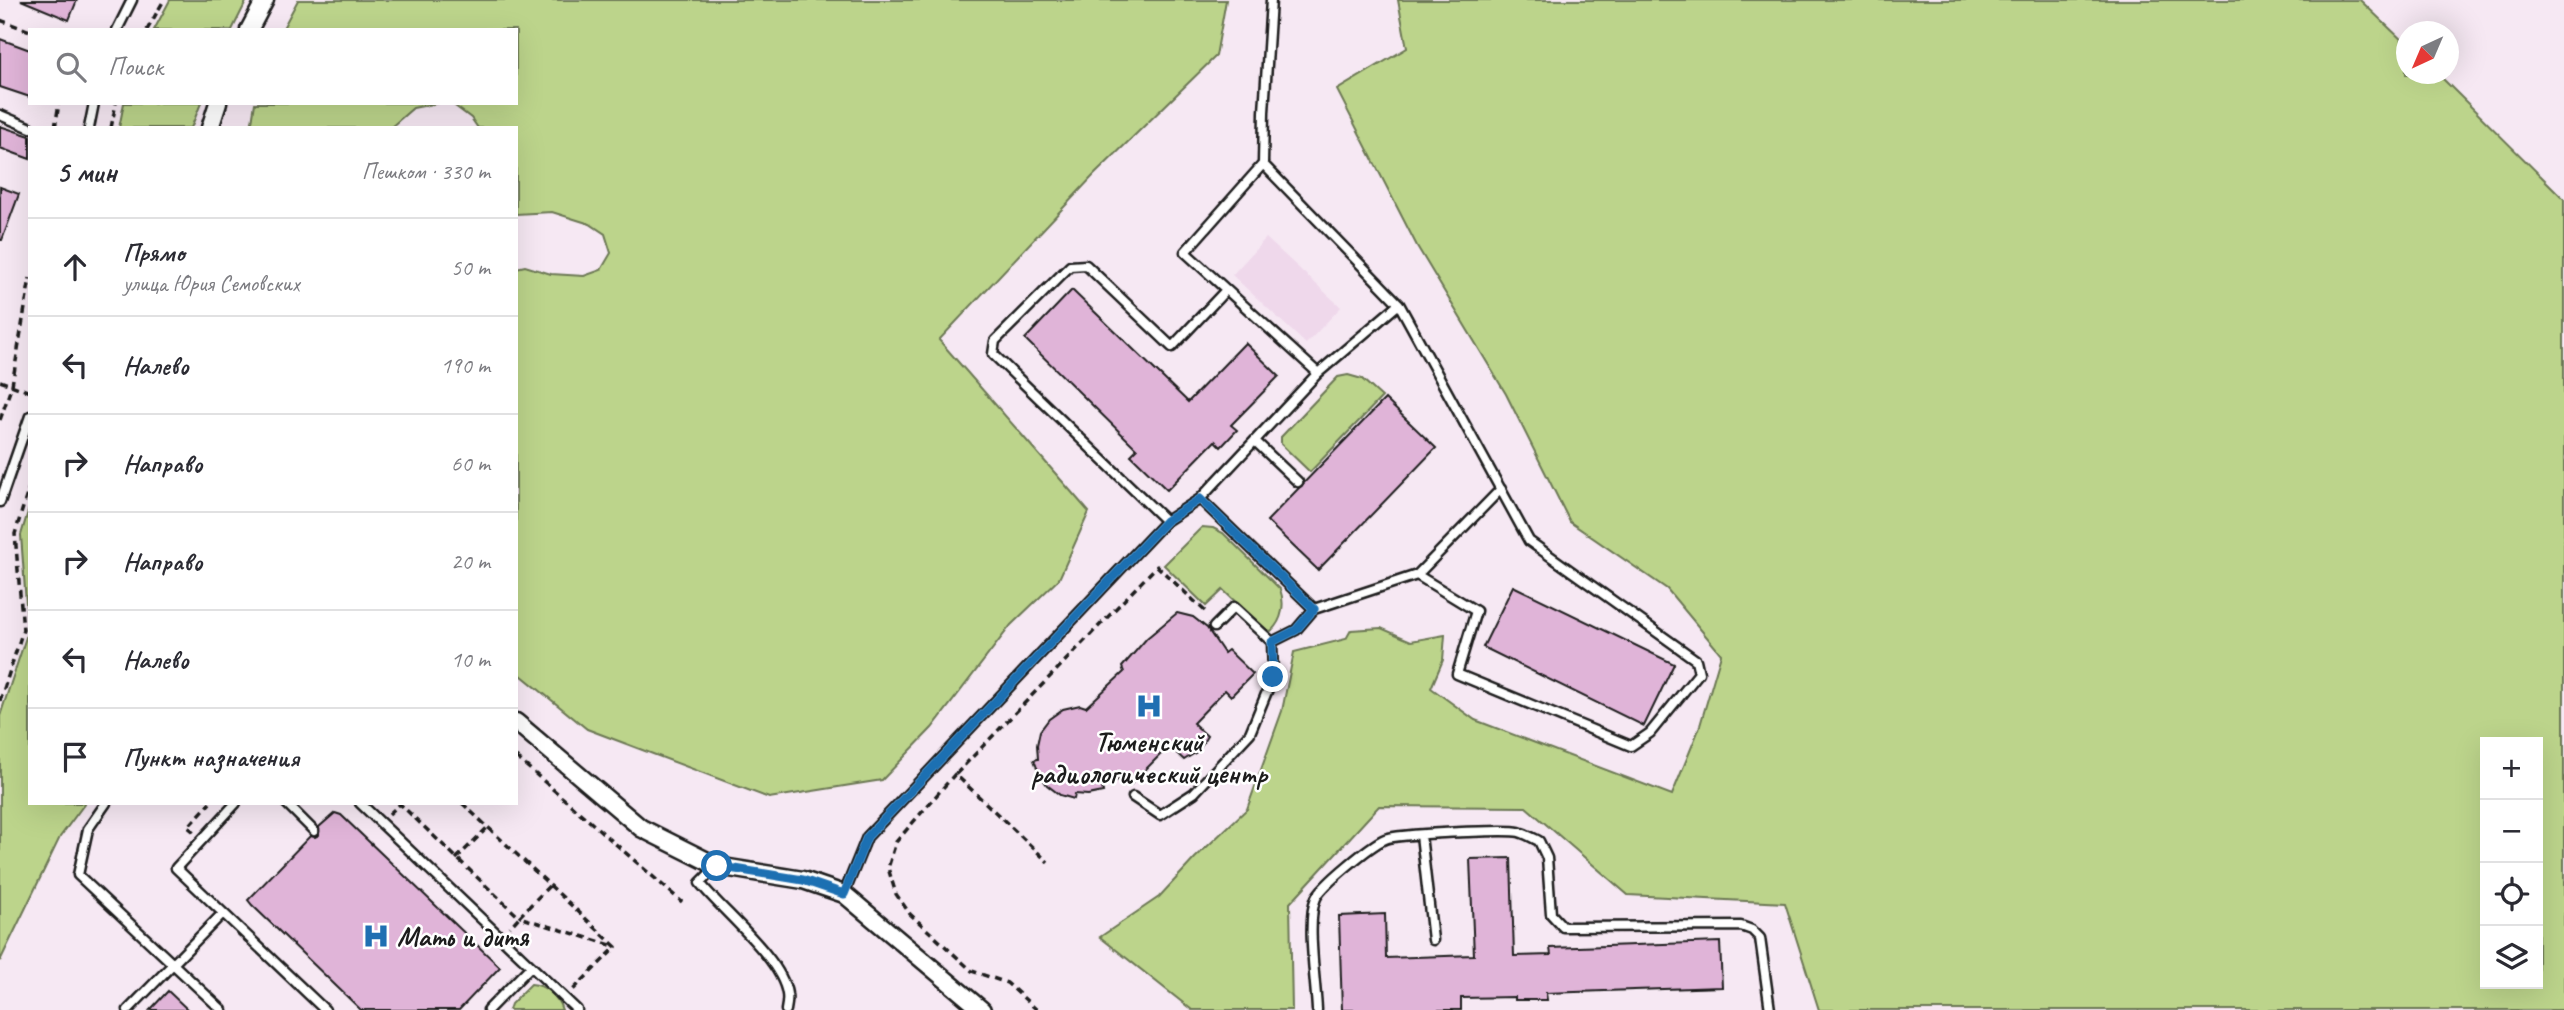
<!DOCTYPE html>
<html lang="ru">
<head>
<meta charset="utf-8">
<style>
	:root { --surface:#fff; --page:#f2f2f3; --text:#2b2b33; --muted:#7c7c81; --line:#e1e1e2 }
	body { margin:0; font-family:Caveat,sans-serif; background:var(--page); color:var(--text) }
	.controls { position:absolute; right:21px; bottom:21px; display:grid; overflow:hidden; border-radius:0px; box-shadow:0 7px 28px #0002 }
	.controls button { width:63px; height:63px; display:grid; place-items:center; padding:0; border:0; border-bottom:2px solid var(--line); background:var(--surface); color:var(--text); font:35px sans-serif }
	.compass { position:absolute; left:2396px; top:21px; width:63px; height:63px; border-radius:50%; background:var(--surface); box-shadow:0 7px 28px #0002; rotate:224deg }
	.stop { position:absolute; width:21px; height:21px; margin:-16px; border:5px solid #1f6fb2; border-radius:50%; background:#fff }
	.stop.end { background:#1f6fb2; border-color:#fff; box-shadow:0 2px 7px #0008 }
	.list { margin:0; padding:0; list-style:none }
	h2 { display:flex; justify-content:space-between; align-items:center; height:91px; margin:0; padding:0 28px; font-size:30px }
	h2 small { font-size:23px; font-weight:400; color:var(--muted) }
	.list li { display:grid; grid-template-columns:46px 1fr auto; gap:21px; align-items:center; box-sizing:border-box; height:98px; padding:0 28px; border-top:2px solid var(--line) }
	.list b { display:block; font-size:26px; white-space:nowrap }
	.list p { margin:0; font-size:23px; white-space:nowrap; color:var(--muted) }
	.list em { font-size:23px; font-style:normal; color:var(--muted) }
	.icon { flex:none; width:38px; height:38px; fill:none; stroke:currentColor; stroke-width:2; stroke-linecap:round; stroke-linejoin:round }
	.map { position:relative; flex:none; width:2564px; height:1010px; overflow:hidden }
	.search { position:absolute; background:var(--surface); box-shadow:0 7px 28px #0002; left:28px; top:28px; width:490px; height:77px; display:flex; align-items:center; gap:18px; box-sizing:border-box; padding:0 24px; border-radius:0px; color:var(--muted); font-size:26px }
	.panel { position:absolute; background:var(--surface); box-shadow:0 7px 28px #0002; left:28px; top:126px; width:490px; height:679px; border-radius:0px }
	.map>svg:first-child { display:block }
	.built { fill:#efd8eb }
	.green { fill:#bcd48b; stroke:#6c7854; stroke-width:2; fill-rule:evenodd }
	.building { fill:#e0b4d8; stroke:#1c1c1c; stroke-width:2 }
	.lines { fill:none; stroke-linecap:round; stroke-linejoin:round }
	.lane-casing { stroke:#1c1c1c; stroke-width:13 }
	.street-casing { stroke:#1c1c1c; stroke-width:21 }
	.path { stroke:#1c1c1c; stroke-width:3.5; stroke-dasharray:7 5; stroke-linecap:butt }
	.lane { stroke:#fff; stroke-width:8 }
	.street { stroke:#fff; stroke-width:16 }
	.route { stroke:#1f6fb2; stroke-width:9 }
	.labels { text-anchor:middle; stroke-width:5; stroke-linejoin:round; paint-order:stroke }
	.poi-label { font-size:28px; font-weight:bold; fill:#1c1c1c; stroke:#fff }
</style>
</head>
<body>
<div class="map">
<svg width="2564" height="1010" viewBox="0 0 2564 1010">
	<rect width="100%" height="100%" fill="#f6e8f3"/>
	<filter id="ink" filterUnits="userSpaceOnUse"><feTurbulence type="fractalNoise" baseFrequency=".0143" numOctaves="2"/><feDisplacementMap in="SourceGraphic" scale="14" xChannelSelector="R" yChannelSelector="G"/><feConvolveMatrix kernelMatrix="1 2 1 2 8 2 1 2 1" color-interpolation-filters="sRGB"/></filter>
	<g filter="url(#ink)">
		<path class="built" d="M1266 238 1341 307 1306 344 1232 275Z"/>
		<path class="green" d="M170 0H247L232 30H154Z
			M298 0H1226L1216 56 1094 175 939 340 1089 512 1059 579 1011 625 932 728 882 780 769 798 587 729 516 671V268L525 266 551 274 584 276 601 270 611 253 605 234 590 224 552 212 516 214V128H478L471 118 451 103H516V30H282Z
			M1398 0H2360L2406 44V74H2438L2564 199V1010H1819L1785 903 1628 895 1526 807 1379 806 1290 903 1292 1010H1192L1100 937 1159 897 1195 858 1247 809 1282 711 1294 652 1346 639 1351 630 1381 628 1411 641 1445 635 1443 660 1431 688 1475 720 1672 795 1699 729 1721 654 1667 589 1570 522 1506 394 1417 246 1337 90 1407 48ZM2538 742V984H2485V742Z
			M124 103H201L191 128H119Z
			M255 103H438L413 108 390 128H251Z
			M1348 375 1362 379 1382 397 1310 472 1281 444V437L1338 377Z
			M30 505V803H85L60 837 0 961V716L28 631 21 535Z
			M1202 527 1213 528 1223 533 1280 589C1285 603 1283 620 1271 631L1264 629 1223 590 1206 606 1164 565Z
			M531 984C545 985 558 996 562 1010H509L511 1004Z"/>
		<path class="building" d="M21 0H77L69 20Z
			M0 39 30 50V97L0 87Z
			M0 126 30 136V159L0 148Z
			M0 187 19 194 2 240H0Z
			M1072 290 1188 402 1245 343 1279 376 1231 425 1237 430 1221 447 1215 441 1167 490 1131 455 1137 449 1025 339Z
			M1385 399 1436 448 1318 570 1267 521Z
			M1513 586 1674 664 1644 726 1483 647Z
			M1177 613 1193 617 1207 628 1224 653 1228 650 1253 674 1231 696 1225 690 1193 723 1207 736 1198 751 1184 760 1169 746 1131 784 1124 777 1102 787 1103 792 1088 795 1075 794 1074 799 1060 795 1047 785 1039 773 1034 760 1038 759 1037 745 1040 731 1049 719 1063 709 1080 705 1086 707 1124 672 1122 667 1147 638Z
			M335 813 341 815 500 967 459 1010H361L252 905 248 900 310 836 315 837 319 835V827Z
			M1511 858 1514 956 1551 955 1550 948 1720 942 1722 987 1546 993 1547 1000H1515V997L1461 998V1010H1342L1339 916 1385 914 1386 958 1474 955 1470 859Z
			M168 991 188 1010H150Z"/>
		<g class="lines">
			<defs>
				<path id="lane" d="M117 30 132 0
					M0 115 31 128
					M89 128 94 103
					M1263 164 1185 252 1318 373
					M1399 304 1529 541 1696 660 1699 673 1650 733 1631 746 1457 674 1476 611 1417 575
					M1255 441 1298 482
					M0 502 30 416
					M1166 521 993 354 995 341 1070 266 1086 265 1172 347 1226 290
					M1314 609 1417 575 1501 489
					M1214 627 1234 607 1272 642
					M1133 797 1160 815 1194 793 1250 733 1273 677 1272 642 1296 630 1314 609 1200 499
					M106 803 88 829 78 875 222 1010
					M236 803 176 868 325 1010
					M286 803 314 831
					M360 803 577 1010
					M1421 835 1433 940
					M717 866 700 883C723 912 782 959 787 994 788 999 787 1005 786 1010
					M844 894 867 837 1166 521 1200 499 1318 373 1399 304 1263 164 1264 112 1271 0
					M128 1010 223 913
					M488 1010 531 966
					M1317 1010C1316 983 1306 920 1316 898 1322 885 1371 845 1385 839 1396 834 1508 829 1519 832 1526 834 1533 838 1539 841L1547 858 1551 914 1563 927 1741 926 1752 930 1760 938 1770 1010"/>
				<path id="street" d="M249 30 265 0
					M210 128 218 103
					M516 722 641 828 717 866 803 880 844 894 982 1010"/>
			</defs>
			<use href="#lane" class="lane-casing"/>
			<use href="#street" class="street-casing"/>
			<path class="path" d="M0 20 30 31
				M147 30 164 0
				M55 128 59 103
				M111 128 116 103
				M0 381 30 392
				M0 420 12 385 30 278
				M0 701 23 630 15 534 30 484
				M516 757 682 902
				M956 774 1157 566 1208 614
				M462 803 616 947 573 990
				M389 814 400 804 519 917 510 927
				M194 832 188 827 210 803
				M456 859 487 828
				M549 886 519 917 614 946
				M1037 1010 1007 983 972 971 910 914 896 894 888 868 896 842 955 774 1048 862"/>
			<use href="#lane" class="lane"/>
			<use href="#street" class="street"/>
		</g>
	</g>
	<g class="lines" filter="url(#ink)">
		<path class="route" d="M717 866 803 880 844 894 867 837 1166 521 1200 499 1314 609 1296 630 1272 642 1273 677"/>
	</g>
	<defs>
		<symbol id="hospital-bare" viewBox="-9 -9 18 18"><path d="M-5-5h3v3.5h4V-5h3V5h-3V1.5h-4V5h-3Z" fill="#1f6fb2" stroke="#fff" stroke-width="2.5" paint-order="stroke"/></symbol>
	</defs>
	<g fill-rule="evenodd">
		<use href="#hospital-bare" x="1130" y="687" width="38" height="38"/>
		<use href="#hospital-bare" x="357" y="917" width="38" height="38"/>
	</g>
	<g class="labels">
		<g class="poi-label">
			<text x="1149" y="751">Тюменский<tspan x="1149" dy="32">радиологический центр</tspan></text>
			<text x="397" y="946" text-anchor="start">Мать и дитя</text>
		</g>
	</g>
</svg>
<div class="controls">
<button>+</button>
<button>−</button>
<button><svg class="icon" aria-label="locate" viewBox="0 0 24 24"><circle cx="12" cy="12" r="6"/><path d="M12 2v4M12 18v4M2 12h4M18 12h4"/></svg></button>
<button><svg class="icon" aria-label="layers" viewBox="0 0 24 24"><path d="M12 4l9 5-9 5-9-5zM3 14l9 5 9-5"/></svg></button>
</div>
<svg class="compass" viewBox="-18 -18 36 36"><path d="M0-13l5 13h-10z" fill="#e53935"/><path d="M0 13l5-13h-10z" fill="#7c7c81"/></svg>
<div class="stop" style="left:717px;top:866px"></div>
<div class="stop end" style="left:1273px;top:677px"></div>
<div class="search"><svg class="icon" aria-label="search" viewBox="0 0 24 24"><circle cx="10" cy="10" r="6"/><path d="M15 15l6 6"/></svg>Поиск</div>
<section class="panel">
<h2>5 мин<small>Пешком · 330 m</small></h2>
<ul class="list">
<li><svg class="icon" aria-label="ahead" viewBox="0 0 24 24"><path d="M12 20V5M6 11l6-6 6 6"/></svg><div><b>Прямо</b><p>улица Юрия Семовских</p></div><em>50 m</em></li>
<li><svg class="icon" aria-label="left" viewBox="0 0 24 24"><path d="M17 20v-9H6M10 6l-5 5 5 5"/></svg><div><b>Налево</b></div><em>190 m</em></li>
<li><svg class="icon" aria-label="right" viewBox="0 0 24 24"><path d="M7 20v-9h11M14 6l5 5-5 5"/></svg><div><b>Направо</b></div><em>60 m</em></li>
<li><svg class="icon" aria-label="right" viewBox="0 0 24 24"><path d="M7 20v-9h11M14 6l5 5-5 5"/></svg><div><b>Направо</b></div><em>20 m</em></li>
<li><svg class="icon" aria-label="left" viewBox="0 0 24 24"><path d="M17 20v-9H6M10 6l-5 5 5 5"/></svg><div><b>Налево</b></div><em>10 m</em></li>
<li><svg class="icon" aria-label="arrive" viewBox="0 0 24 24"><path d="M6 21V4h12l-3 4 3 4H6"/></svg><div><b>Пункт назначения</b></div></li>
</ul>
</section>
</div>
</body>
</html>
